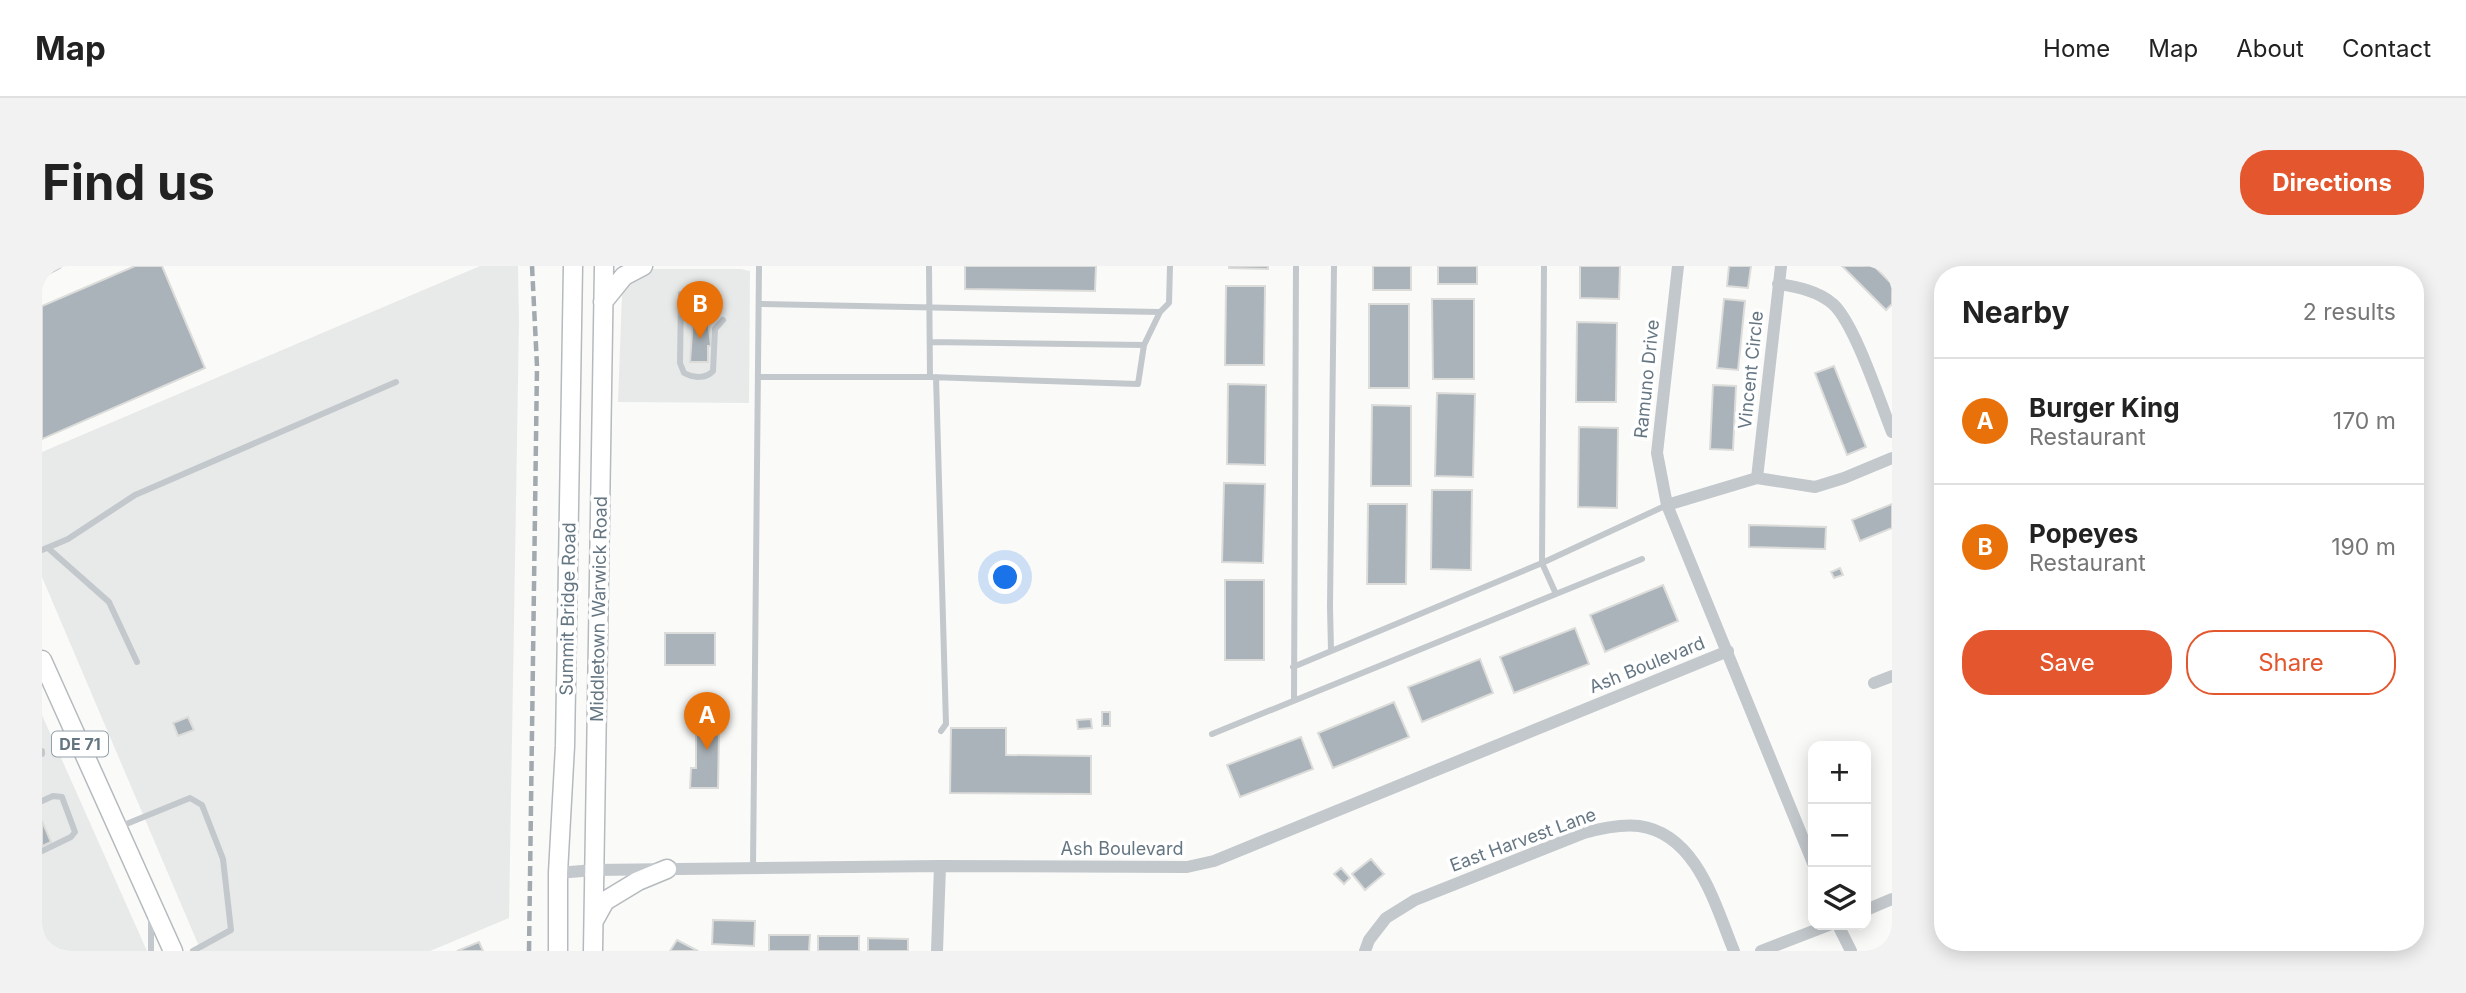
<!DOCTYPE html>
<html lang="en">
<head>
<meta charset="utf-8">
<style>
	:root { --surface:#fff; --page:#f2f2f2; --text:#222; --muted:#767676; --line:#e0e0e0; --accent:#e4572e }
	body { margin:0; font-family:Inter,sans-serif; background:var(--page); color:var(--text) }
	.controls { position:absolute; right:21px; bottom:21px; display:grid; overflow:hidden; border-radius:14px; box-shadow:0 4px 18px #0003 }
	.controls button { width:63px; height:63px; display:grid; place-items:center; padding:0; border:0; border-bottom:2px solid var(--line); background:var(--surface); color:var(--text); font:35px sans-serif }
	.you { position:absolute; left:964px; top:312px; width:24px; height:24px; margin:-18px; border:5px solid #fff; border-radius:50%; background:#1a73e8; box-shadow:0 0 0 10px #1a73e833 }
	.badge { display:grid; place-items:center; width:46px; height:46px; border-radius:50%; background:var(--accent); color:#fff; font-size:23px; font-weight:700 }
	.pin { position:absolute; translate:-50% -58px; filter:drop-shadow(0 2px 4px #0008) }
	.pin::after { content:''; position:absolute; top:37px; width:24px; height:21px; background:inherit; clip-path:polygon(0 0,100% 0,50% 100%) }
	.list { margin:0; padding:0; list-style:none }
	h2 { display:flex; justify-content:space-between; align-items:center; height:91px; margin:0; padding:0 28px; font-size:30px }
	h2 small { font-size:23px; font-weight:400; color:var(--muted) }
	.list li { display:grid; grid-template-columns:46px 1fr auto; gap:21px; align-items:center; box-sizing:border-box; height:126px; padding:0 28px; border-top:2px solid var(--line) }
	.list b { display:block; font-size:26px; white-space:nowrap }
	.list p { margin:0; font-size:23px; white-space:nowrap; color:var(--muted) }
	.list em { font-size:23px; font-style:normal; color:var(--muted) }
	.actions { display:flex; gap:14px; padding:21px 28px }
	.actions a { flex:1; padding:16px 0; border:2px solid var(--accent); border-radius:28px; text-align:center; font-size:24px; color:var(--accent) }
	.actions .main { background:var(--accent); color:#fff }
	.icon { flex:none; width:38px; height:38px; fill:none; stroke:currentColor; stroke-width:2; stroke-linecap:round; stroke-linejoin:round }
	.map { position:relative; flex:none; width:1850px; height:685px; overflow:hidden; border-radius:28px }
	header { display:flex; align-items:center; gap:42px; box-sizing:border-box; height:98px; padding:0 35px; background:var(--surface); border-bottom:2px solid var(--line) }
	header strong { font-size:33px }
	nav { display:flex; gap:38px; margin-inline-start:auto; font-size:24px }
	.intro { display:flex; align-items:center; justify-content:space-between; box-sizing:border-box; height:168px; padding:0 42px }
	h1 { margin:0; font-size:49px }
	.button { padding:18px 32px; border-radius:28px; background:var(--accent); color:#fff; font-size:24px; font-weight:700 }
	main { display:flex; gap:42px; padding:0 42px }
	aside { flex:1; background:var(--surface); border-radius:28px; box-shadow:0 4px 18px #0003 }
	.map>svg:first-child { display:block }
	.built { fill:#e8e9e9 }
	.building { fill:#aab3b9; stroke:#dcdcda; stroke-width:2 }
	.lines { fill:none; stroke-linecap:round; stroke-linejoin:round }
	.primary-casing { stroke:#b5babe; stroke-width:21 }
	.lane { stroke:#c3c8cc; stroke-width:6 }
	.street { stroke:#c3c8cc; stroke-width:12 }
	.primary { stroke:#fff; stroke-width:18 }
	.rail { stroke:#a2aab0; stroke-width:4.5; stroke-dasharray:10 5; stroke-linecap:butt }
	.labels { text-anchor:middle; stroke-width:7; stroke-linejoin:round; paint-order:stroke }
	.shield { fill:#fff; stroke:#939fa8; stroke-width:2 }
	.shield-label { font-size:16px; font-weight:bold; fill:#657683 }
	.street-label { font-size:18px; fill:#657683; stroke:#fff }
</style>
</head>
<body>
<header>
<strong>Map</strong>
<nav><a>Home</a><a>Map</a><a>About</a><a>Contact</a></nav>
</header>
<div class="intro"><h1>Find us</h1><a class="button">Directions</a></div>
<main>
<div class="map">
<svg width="1850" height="685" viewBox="0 0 1850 685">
	<rect width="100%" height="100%" fill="#fafaf8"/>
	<path class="built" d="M438 0H476L477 56 467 652 388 685H159L0 311V186Z
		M607 3H699L708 5 707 137 576 136 580 29 585 18Z
		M0 449 105 685H0Z"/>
	<path class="building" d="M93 0H120L163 102 0 173V40Z
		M923 0H1054L1053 25 923 23Z
		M1187 0H1226V3L1187 2Z
		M1331 0H1369V24H1331Z
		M1396 0H1435V18H1396Z
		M1538 0H1578L1577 33 1538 32Z
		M1687 0H1709L1706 22 1685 20Z
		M1800 0H1832L1850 18V38L1844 44Z
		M1184 20H1223L1222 99H1183Z
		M1390 33H1432V113H1391Z
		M1682 33 1703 35 1696 104 1675 102Z
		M1327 38H1367V122H1327Z
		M651 53H666L669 80H666V96H648Z
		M1535 56 1575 57 1574 136H1534Z
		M1792 100 1824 181 1805 189 1773 107Z
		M1186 118 1224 119 1223 199 1185 198Z
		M1671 119 1694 120 1691 184 1668 183Z
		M1395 127 1433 128 1431 211 1393 210Z
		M1330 139 1369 140V220H1329Z
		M1537 161 1576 162 1575 242 1536 241Z
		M1182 217 1223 218 1221 297 1180 296Z
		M1390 224H1430L1429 304 1389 303Z
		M1326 238H1365L1364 318H1325Z
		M1850 238V262L1818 275 1810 254Z
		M1707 259 1784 261 1783 283 1707 281Z
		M1798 302 1801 309 1792 312 1789 306Z
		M1183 314H1222V394H1183Z
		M1621 319 1636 355 1563 386 1548 349Z
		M1533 362 1547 398 1472 427 1458 391Z
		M623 367H673V399H623Z
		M1438 393 1451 427 1380 456 1366 421Z
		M1352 436 1367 471 1291 502 1276 467Z
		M1060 446H1068V460H1060Z
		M146 451 152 464 136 470 131 457Z
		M1049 453 1050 462 1036 463 1035 454Z
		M909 462H964V489L1049 490V528L908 527Z
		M654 466H677L676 522H648L649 502H654Z
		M1259 471 1271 503 1198 531 1185 499Z
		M0 555 9 576 0 580Z
		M1329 593 1342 608 1323 624 1310 608Z
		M1299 602 1308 612 1302 618 1292 608Z
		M671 654 713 655 712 680 670 678Z
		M727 669H768L767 685H727Z
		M776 670H817V685H776Z
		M826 672 866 673V685H826Z
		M635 674 656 685H628Z
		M437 676 441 685H415Z"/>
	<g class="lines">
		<defs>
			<path id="primary" d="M561 36 582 10 601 0
				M0 394 131 685
				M553 653 563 635 596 615 625 603
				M516 685V607L523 480 531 0
				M551 685 562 0"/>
		</defs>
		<use href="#primary" class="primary-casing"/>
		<path class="lane" d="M1502 0 1500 297 1514 328
			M0 9 17 0
			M639 28 638 97 642 107C651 112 664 113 671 105L673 63 681 54
			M717 38 1118 46 1127 37 1128 0
			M888 76 1102 79
			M716 111H888L887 0
			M888 111 1096 118 1102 79 1118 46
			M894 111 904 458 899 465
			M6 282 67 336 95 396
			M0 284 26 273 93 229 354 116
			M1289 385 1288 341 1292 0
			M1251 401 1500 297 1625 239
			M1252 434 1254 0
			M1170 468 1600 293
			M0 485V488
			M0 535 11 530 20 531 33 566 29 571 0 585
			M77 561 148 532 160 539 181 593 189 664 151 685
			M711 602 717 0
			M109 652V685"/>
		<path class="street" d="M1636 0 1615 187 1625 239 1771 597
			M1736 18C1756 21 1776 25 1791 38 1813 58 1838 136 1850 166
			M1715 212 1739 0
			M1625 239 1715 212 1773 221 1802 212 1850 192
			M1832 417 1850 410
			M516 607 552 604 898 600 1145 601 1172 595 1686 385
			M1824 644 1850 633
			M1796 659 1809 685
			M895 685 898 600
			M1323 685 1327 674 1344 652 1373 634 1542 567C1560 562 1578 558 1597 560 1655 568 1673 639 1692 685
			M1719 685 1787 659"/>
		<use href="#primary" class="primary"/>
		<path class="rail" d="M487 685 495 100 490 0"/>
	</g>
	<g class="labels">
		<rect class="shield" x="10" y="465.5" width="56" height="25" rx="5"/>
		<g class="shield-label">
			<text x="38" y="484">DE 71</text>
		</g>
		<g class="street-label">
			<text transform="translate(1709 104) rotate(-84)" y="6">Vincent Circle</text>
			<text transform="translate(1605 113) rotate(-84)" y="6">Ramuno Drive</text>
			<text transform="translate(526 343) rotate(-89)" y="6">Summit Bridge Road</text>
			<text transform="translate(557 343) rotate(-89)" y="6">Middletown Warwick Road</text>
			<text transform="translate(1605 399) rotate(-22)" y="6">Ash Boulevard</text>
			<text transform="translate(1481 574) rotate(-20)" y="6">East Harvest Lane</text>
			<text x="1080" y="589">Ash Boulevard</text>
		</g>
	</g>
</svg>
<div class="controls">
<button>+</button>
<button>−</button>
<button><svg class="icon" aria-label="layers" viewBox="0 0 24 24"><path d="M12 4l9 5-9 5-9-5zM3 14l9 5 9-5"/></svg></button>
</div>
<div class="you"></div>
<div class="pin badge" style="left:665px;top:484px;background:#e8710a">A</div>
<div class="pin badge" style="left:658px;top:73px;background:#e8710a">B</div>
</div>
<aside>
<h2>Nearby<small>2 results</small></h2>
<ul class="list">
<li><span class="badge" style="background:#e8710a">A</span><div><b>Burger King</b><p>Restaurant</p></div><em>170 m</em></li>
<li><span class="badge" style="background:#e8710a">B</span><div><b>Popeyes</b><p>Restaurant</p></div><em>190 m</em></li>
</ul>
<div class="actions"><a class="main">Save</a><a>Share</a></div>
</aside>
</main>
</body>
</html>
